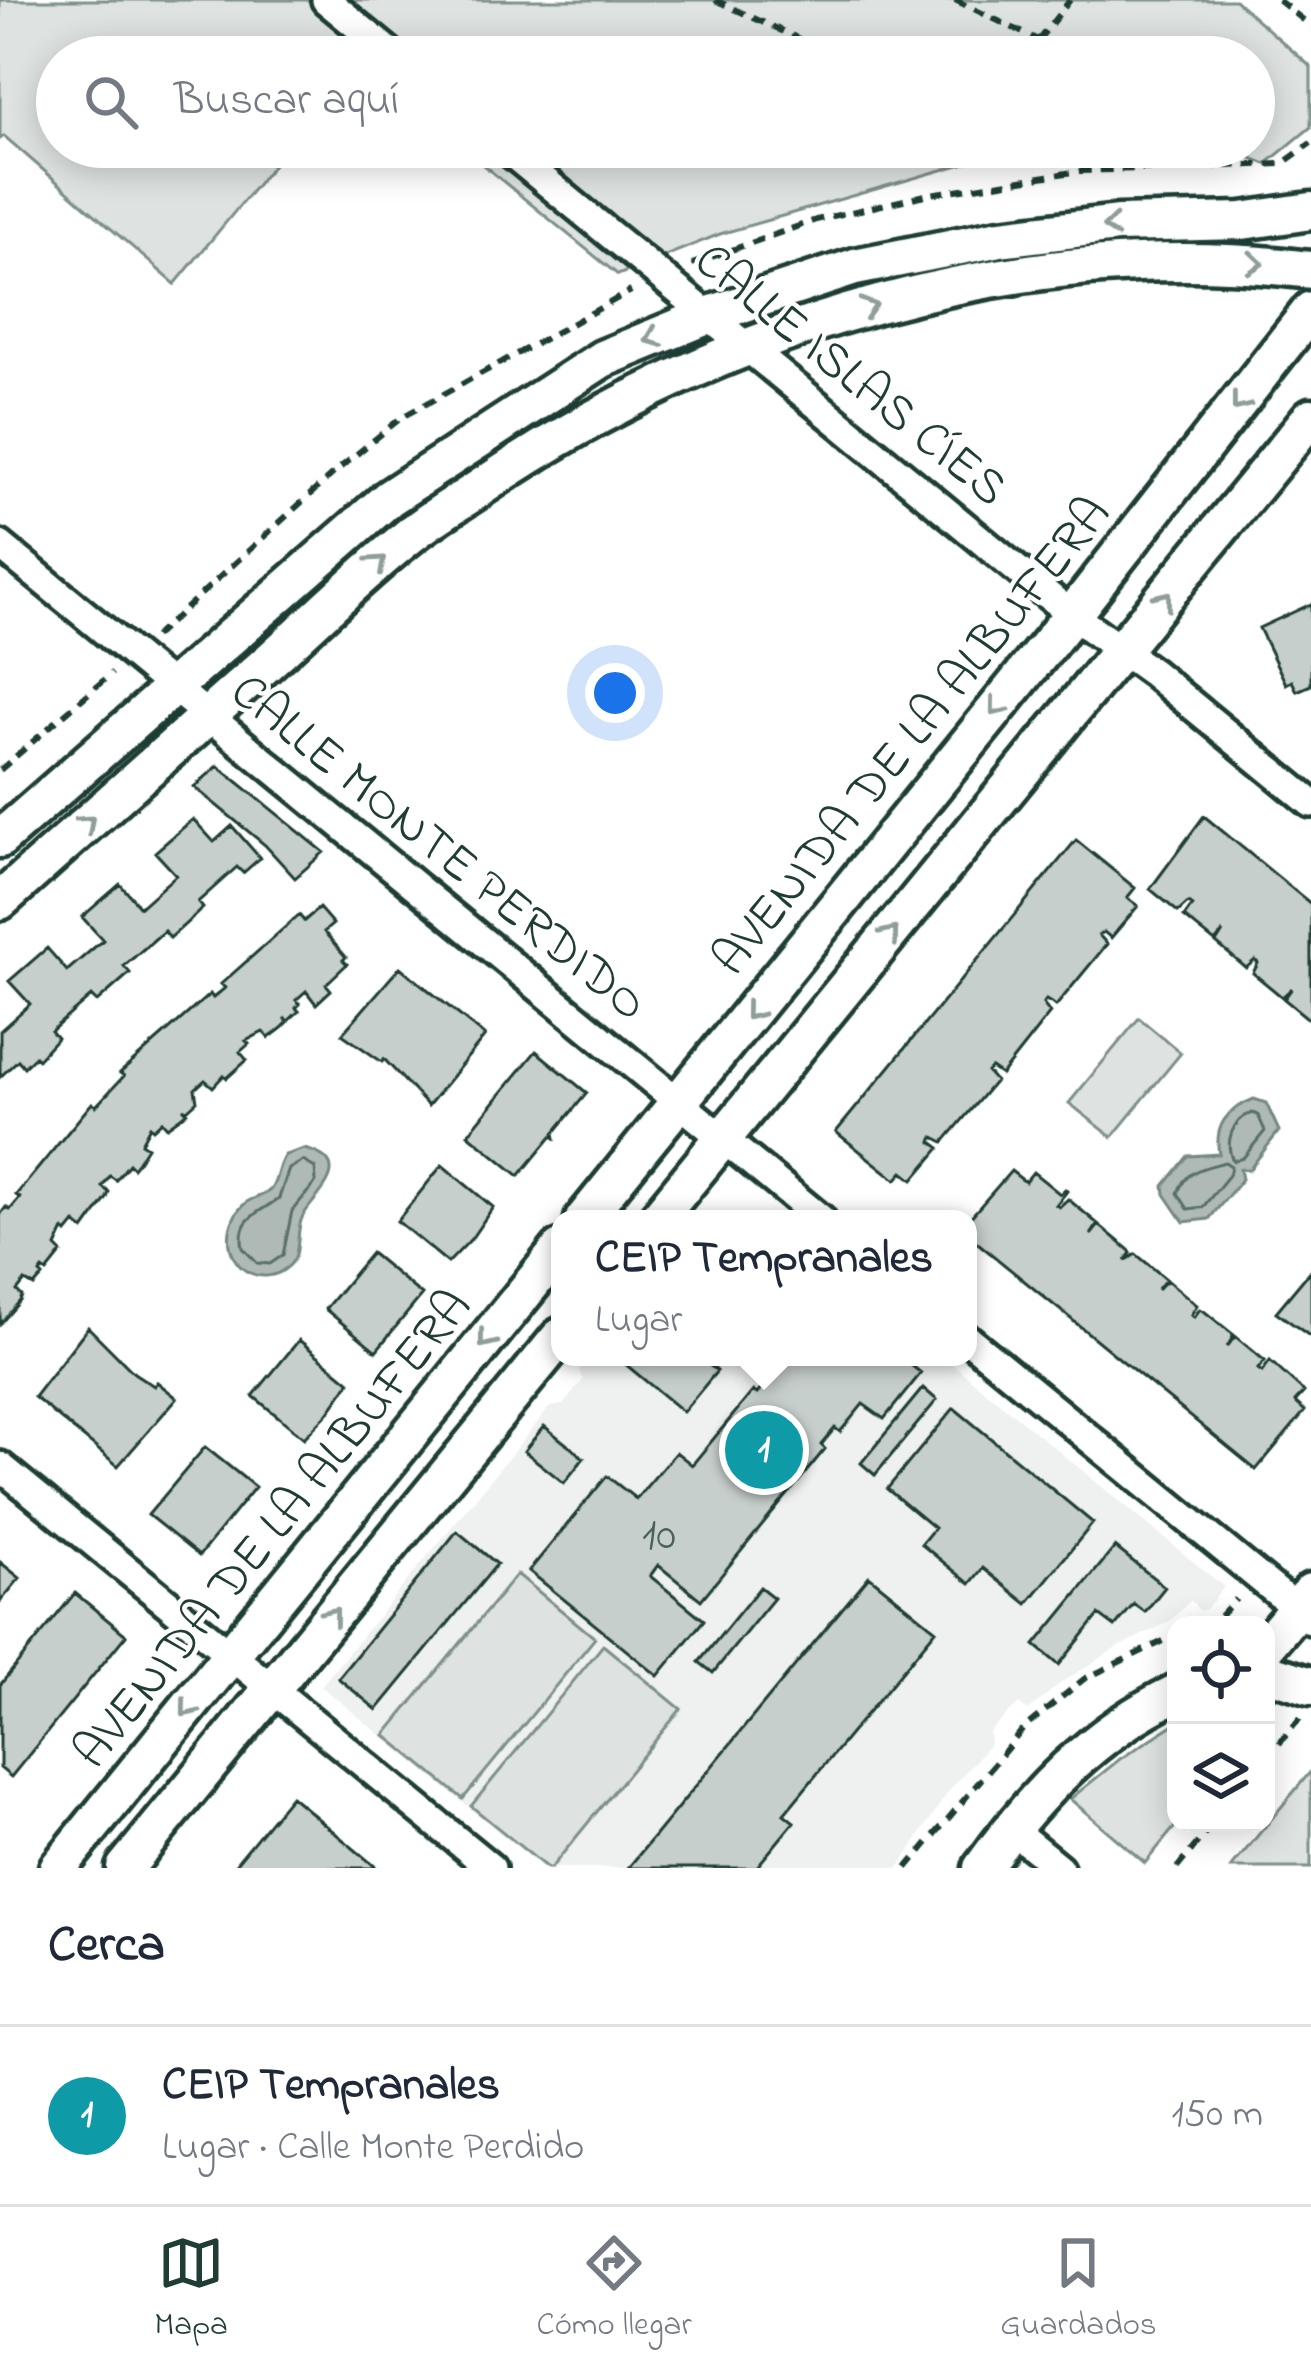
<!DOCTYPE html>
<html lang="es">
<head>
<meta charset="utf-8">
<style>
	:root { --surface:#fff; --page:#f2f2f3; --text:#1f2937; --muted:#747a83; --line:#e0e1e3; --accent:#1f3d34 }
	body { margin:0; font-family:"Indie Flower",sans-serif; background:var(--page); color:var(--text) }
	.controls { position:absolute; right:36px; bottom:36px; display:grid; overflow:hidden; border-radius:24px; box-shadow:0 6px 30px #0003 }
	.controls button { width:108px; height:108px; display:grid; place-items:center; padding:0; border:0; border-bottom:3px solid var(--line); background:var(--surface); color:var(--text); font:60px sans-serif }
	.you { position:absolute; left:615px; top:693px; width:42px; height:42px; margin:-30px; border:9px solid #fff; border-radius:50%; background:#1a73e8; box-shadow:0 0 0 18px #1a73e833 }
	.badge { display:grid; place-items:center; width:78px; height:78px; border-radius:50%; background:var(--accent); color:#fff; font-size:39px; font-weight:700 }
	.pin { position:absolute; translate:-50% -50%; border:6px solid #fff; box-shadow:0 3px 12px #0006 }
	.popup { position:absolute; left:551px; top:1210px; width:426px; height:156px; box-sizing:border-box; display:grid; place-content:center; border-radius:24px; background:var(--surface); filter:drop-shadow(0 3px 9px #0005); font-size:39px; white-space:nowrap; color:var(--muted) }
	.popup b { font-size:45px; color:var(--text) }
	.popup::after { content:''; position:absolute; left:50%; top:100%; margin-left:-24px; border:24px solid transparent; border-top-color:var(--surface) }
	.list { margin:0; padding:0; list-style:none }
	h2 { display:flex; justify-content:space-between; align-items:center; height:156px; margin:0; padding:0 48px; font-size:51px }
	h2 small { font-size:39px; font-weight:400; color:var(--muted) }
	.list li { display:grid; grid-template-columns:78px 1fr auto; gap:36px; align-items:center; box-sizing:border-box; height:180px; padding:0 48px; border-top:3px solid var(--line) }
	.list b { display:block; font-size:45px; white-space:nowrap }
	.list p { margin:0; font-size:39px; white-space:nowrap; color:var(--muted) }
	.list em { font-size:39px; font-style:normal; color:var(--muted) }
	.icon { flex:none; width:66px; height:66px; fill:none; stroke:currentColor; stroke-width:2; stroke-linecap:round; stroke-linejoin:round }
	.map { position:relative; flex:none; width:1311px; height:1868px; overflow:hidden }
	.search { position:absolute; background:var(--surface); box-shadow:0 6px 30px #0003; left:36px; right:36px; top:36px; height:132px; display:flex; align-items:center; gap:30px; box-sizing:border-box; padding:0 42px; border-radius:66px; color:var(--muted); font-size:45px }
	.sheet { height:336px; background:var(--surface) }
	nav { display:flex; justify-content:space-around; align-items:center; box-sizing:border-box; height:168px; border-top:3px solid var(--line); background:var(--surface); font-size:33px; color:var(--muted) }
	nav a { display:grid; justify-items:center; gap:6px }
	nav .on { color:var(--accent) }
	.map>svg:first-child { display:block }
	.built { fill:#eef1f0 }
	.green { fill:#dee3e2; stroke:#7e908b; stroke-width:3 }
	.water { fill:#afbab7; stroke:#758883; stroke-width:3 }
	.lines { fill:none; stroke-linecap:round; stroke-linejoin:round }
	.shore { stroke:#596f68; stroke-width:3 }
	.building { fill:#c7cfcc; stroke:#1f3d34; stroke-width:3 }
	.pedestrian-casing { stroke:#1f3d34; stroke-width:36 }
	.minor-casing { stroke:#1f3d34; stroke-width:45 }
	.path { stroke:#1f3d34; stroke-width:6; stroke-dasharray:12 9; stroke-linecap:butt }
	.pedestrian { stroke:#fff; stroke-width:27 }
	.minor { stroke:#fff; stroke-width:36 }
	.oneway { stroke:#8f9e9a }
	.labels { text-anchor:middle; stroke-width:9; stroke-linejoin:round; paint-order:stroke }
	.number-label { font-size:45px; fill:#49625a }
	.street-label { font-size:51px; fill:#1f3d34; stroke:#fff }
</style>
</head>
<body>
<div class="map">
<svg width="1311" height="1868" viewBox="0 0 1311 1868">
	<rect width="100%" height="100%" fill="#fff"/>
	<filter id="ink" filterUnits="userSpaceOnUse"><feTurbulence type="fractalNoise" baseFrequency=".00833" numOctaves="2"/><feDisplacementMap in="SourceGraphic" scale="24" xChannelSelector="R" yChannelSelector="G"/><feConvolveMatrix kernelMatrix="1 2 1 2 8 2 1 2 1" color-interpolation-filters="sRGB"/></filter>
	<g filter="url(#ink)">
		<path class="built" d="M591 1357H944L1224 1587 1206 1609 1199 1611 1191 1600 1169 1622 1118 1647 1062 1682 1028 1711 1019 1704 989 1732 990 1744 948 1792 899 1868H543L321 1686 550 1407 563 1405 583 1380 579 1371Z"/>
		<path class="green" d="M0 0H1235L1311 67V127L1266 164 1225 147H1254V57H57V147H288L175 284 4 136 0 139Z
			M461 147H1061L1011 150 720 234 618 275Z
			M1139 1018 1181 1053 1112 1137 1069 1103Z
			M517 1574 595 1638 463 1799 385 1735Z
			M603 1645 681 1709 551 1868H547L471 1806Z
			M1176 1723 1178 1823 1145 1863 1070 1799 1120 1759Z
			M1311 1771V1868H1231Z"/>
		<path class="water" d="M1254 1099 1266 1103 1279 1131 1249 1170 1240 1169 1242 1179 1209 1219 1184 1222 1165 1194 1164 1186 1188 1156 1219 1154C1214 1126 1226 1110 1254 1099Z
			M304 1149C362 1163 310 1199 302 1218 294 1236 304 1256 285 1269 275 1277 261 1278 250 1273 222 1259 224 1219 247 1202 254 1197 265 1196 271 1189 278 1179 277 1166 285 1155Z"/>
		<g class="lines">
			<path class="shore" d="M1252 1113 1258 1115 1265 1131 1243 1158 1233 1161C1224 1142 1232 1120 1252 1113Z
				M303 1161 315 1168 316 1182 292 1211 283 1255 270 1264 257 1263 243 1248C237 1216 259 1214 279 1198L289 1169Z
				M1225 1162 1231 1166 1229 1175 1203 1207 1188 1209 1178 1193C1186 1169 1204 1168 1225 1162Z"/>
		</g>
		<path class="building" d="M1311 604V685L1297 691 1292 681 1286 684 1259 628Z
			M218 766 324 852 295 878 265 845 194 787Z
			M1204 816 1311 904V1021L1284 999 1292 988 1282 997 1253 973 1258 963 1255 960 1246 968 1216 943 1223 932 1215 942 1184 917 1192 906 1188 903 1178 912 1150 889Z
			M193 819 214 842 232 826 260 858 243 873 237 867 198 902 203 908 170 938 164 931 124 966 130 973 97 1002 91 996 51 1031 57 1038 38 1059 35 1056 24 1067 18 1060 0 1077V1031L30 1004 9 981 47 948 67 971 103 940 82 917 120 884 140 907 176 875 155 852Z
			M1076 840 1135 888 1127 898 1138 906 1111 938 1104 932 1099 935 1107 944 1056 1006 1046 1000 1043 1004 1050 1013 1001 1075 991 1068 987 1072 995 1081 944 1142 934 1137 932 1142 940 1148 913 1180 903 1172 896 1180 836 1132Z
			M319 908 333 924 324 932 346 957 343 960 347 964 326 984 331 990 316 1004 306 991 296 1000 300 1004 296 1008 299 1011 288 1021 284 1018 288 1022 282 1028 269 1038 263 1032 246 1041 249 1044 240 1052 247 1060 227 1078 224 1075 213 1087 205 1080 195 1089 197 1101 187 1110 183 1108 187 1112 181 1117 167 1127 162 1121 153 1129 150 1126 141 1143 147 1147 137 1163 133 1168 129 1164 116 1180 110 1176 102 1187 109 1192 107 1198 84 1230 75 1223 67 1233 64 1230 56 1247 62 1253 47 1272 43 1269 40 1273 43 1276 34 1286 25 1281 17 1291 22 1296 20 1301 0 1324V1215L6 1207 10 1210 20 1198 16 1195 92 1103 96 1106 124 1076 120 1073 210 994 213 998 225 988 221 984 299 915 304 921Z
			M400 967 485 1036 428 1106 384 1059 382 1062 342 1034Z
			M536 1051 587 1093 554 1133 555 1138 552 1136 519 1176 468 1134Z
			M442 1165 493 1207 471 1239 448 1263 397 1221Z
			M1011 1171 1025 1182 1033 1172 1060 1194 1065 1189 1067 1191 1056 1205 1059 1207 1068 1199 1098 1224 1091 1235 1099 1225 1129 1250 1131 1253 1125 1261 1136 1254 1166 1279 1157 1290 1167 1280 1197 1305 1191 1315 1194 1317 1200 1309 1204 1311 1234 1335 1227 1347 1235 1336 1265 1361 1258 1369 1262 1372 1270 1361 1304 1392 1295 1402 1305 1411 1256 1470 968 1235V1220Z
			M371 1253 422 1295 376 1351 325 1309Z
			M1311 1270V1337L1276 1312Z
			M88 1327 134 1373 154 1386 157 1382 177 1398 118 1466 34 1397Z
			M299 1340 350 1382 328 1413 304 1438 253 1396Z
			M621 1357H699L717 1371 683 1412 619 1359Z
			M749 1357H901L921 1373 884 1419 863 1404 840 1432 835 1428 821 1445 825 1449 701 1600 658 1565 650 1576 704 1620 658 1676 529 1571 607 1476 636 1499 676 1452 692 1465 753 1391 757 1394 772 1376Z
			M923 1388 937 1400 875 1475 861 1463Z
			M954 1408 1093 1523 1027 1604 983 1568 970 1584 921 1544 934 1528 887 1489Z
			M544 1426 584 1458 564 1483 524 1451Z
			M205 1447 255 1487 199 1556 148 1515Z
			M205 1447 255 1487 199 1556 148 1515Z
			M457 1531 497 1564 377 1710 338 1678Z
			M1115 1547 1165 1587 1145 1612 1134 1604 1115 1627 1099 1615 1059 1665 1035 1645Z
			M0 1562 20 1578 0 1602Z
			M869 1576 936 1630 784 1814 794 1822 756 1868H628Z
			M760 1587 774 1598 713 1673 699 1662Z
			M75 1593 126 1635 11 1777 0 1768V1685Z
			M291 1796 377 1868H232Z"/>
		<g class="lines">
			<defs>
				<path id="pedestrian" d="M326 0 395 57
					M504 147 1072 615 1153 673 1311 803
					M0 545 821 1219
					M968 1339 1311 1620
					M0 1466 491 1868
					M1010 1828 1059 1868"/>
				<path id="minor" d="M0 839 389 498 602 359 709 315 855 267 1000 238 1118 224 1242 221 1311 211
					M0 901C88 822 177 744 265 665 312 623 358 577 408 537 431 518 458 503 483 486 720 325 1024 234 1311 270
					M584 1219 1072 615 1311 310
					M657 1219 1311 417
					M1266 1646 1311 1592
					M1266 1672 1311 1686
					M58 1868 560 1249
					M125 1868 560 1337
					M982 1868C1034 1795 1094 1732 1176 1693"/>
			</defs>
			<use href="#pedestrian" class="pedestrian-casing"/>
			<use href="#minor" class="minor-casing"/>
			<path class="path" d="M715 0 838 57
				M955 0 1038 40
				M1278 0 1311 26
				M1025 57 1070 0
				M692 264 816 220 930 194 1080 171 1282 164 1311 143
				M154 637 336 471 402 417 631 291
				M0 770 112 673
				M1201 1625 1218 1618 1236 1599
				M1266 1760 1301 1717
				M907 1868 1024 1728 1084 1679 1176 1635
				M1177 1868 1214 1823"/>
			<use href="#pedestrian" class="pedestrian"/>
			<use href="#minor" class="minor"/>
		</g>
		<defs><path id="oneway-chevron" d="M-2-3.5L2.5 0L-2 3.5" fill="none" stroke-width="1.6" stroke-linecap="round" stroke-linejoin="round" transform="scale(3)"/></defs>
		<g class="oneway">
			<use href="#oneway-chevron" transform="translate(1111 226) rotate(175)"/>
			<use href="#oneway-chevron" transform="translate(1255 263) rotate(5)"/>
			<use href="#oneway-chevron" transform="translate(869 307) rotate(-17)"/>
			<use href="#oneway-chevron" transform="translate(653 338) rotate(158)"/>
			<use href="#oneway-chevron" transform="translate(1239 403) rotate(128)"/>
			<use href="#oneway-chevron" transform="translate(378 563) rotate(-42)"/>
			<use href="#oneway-chevron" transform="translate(1164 599) rotate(-51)"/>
			<use href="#oneway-chevron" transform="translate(997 708) rotate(129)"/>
			<use href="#oneway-chevron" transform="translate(87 823) rotate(-42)"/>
			<use href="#oneway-chevron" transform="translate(891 934) rotate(-51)"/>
			<use href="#oneway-chevron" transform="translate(752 1012) rotate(129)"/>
			<use href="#oneway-chevron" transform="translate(486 1340) rotate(129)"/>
			<use href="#oneway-chevron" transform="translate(332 1615) rotate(-51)"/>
			<use href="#oneway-chevron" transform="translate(188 1709) rotate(129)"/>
		</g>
	</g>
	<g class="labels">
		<g class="number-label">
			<text x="659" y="1548">10</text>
		</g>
		<g class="street-label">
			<text transform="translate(853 372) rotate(39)" y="18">CALLE ISLAS CÍES</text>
			<text transform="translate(909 734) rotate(-51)" y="18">AVENIDA DE LA ALBUFERA</text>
			<text transform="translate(441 845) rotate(39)" y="18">CALLE MONTE PERDIDO</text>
			<text transform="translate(270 1527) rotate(-51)" y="18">AVENIDA DE LA ALBUFERA</text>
		</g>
	</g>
</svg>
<div class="controls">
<button><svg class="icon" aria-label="locate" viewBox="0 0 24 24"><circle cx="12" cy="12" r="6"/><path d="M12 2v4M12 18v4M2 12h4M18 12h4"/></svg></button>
<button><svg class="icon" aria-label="layers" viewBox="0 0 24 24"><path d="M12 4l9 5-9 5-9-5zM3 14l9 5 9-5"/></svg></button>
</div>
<div class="you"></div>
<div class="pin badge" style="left:764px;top:1450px;background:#0f9aa8">1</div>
<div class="popup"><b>CEIP Tempranales</b>Lugar</div>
<div class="search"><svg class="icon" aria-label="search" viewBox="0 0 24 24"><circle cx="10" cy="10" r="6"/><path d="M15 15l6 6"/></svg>Buscar aquí</div>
</div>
<section class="sheet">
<h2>Cerca<small></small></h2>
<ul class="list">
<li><span class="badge" style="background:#0f9aa8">1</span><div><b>CEIP Tempranales</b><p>Lugar · Calle Monte Perdido</p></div><em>150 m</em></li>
</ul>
</section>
<nav>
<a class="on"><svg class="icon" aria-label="map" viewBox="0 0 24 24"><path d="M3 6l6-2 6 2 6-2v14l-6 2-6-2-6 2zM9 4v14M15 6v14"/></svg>Mapa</a>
<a><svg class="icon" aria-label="directions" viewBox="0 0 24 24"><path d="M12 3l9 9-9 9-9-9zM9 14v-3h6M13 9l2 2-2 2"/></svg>Cómo llegar</a>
<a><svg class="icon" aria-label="saved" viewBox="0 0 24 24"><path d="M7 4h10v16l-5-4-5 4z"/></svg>Guardados</a>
</nav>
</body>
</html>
